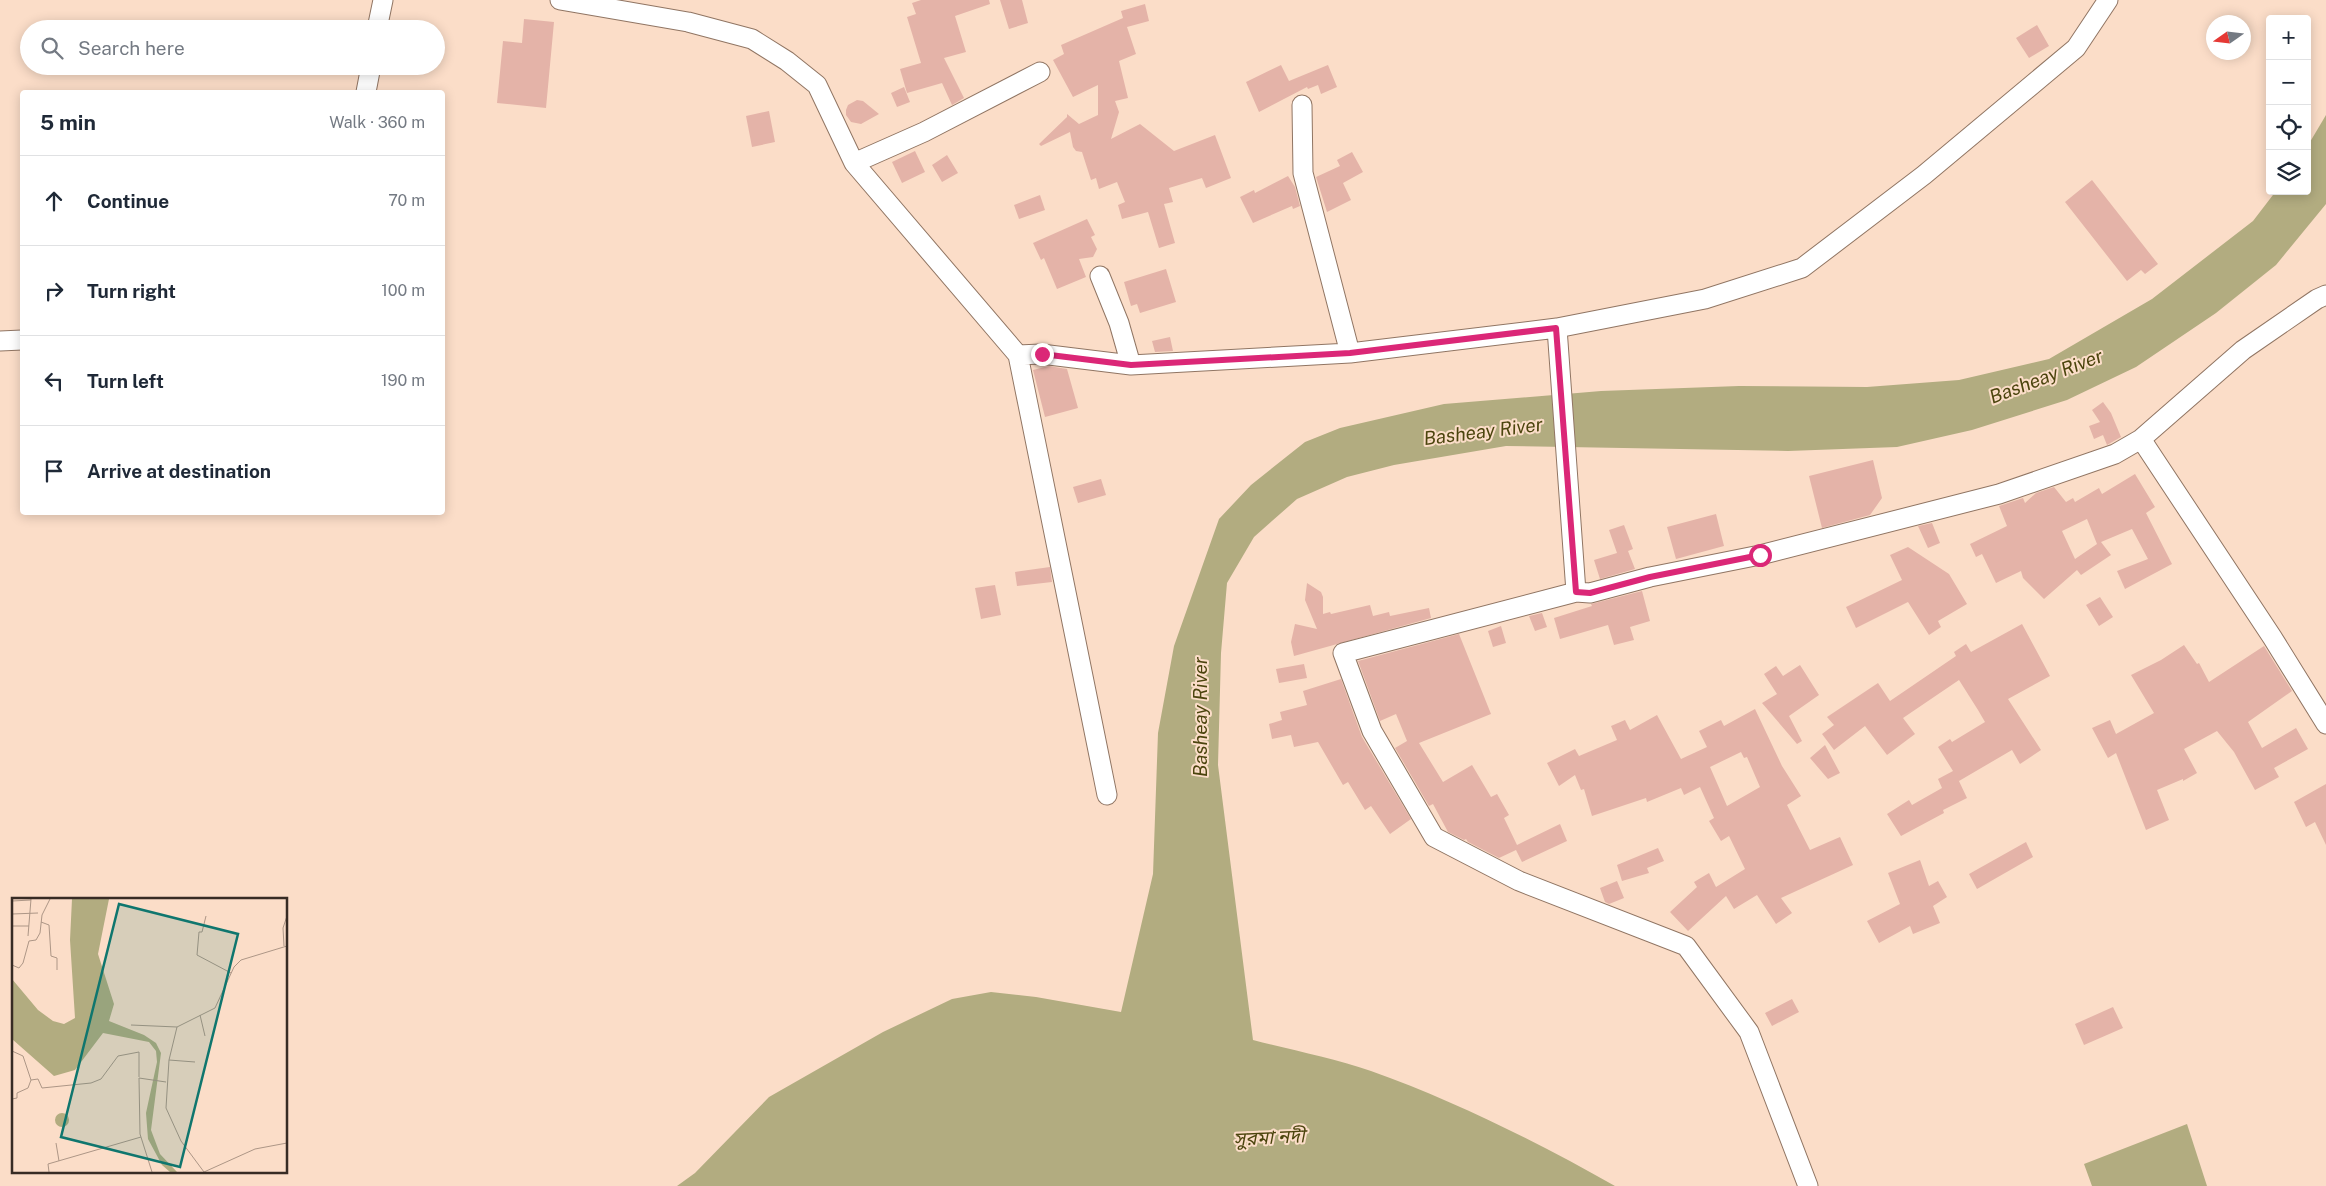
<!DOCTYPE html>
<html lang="en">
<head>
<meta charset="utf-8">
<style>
	:root { --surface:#fff; --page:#f6f6f7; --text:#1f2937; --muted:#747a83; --line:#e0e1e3 }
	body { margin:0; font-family:"Public Sans","Noto Sans Bengali",sans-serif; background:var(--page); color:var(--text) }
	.controls { position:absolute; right:15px; top:15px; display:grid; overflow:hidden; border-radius:5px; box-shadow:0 2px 12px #0003 }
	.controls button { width:45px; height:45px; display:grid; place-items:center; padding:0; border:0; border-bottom:1px solid var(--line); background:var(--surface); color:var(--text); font:25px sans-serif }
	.compass { position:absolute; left:2206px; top:15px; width:45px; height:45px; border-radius:50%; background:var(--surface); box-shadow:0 2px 12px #0003; rotate:256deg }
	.stop { position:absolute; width:15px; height:15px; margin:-11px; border:4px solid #db2777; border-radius:50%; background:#fff }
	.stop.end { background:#db2777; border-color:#fff; box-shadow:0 1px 5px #0008 }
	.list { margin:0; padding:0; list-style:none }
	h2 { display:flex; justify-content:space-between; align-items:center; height:65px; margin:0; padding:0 20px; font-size:21px }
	h2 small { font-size:16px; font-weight:400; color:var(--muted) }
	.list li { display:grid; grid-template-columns:32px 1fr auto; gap:15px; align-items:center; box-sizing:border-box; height:90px; padding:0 20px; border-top:1px solid var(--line) }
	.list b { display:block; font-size:19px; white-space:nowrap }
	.list em { font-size:16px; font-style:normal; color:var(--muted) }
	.icon { flex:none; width:28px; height:28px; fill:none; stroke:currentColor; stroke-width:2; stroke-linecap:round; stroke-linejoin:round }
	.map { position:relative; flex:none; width:2326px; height:1186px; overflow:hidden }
	.search { position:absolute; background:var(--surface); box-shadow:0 2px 12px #0003; left:20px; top:20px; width:425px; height:55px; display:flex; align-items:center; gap:12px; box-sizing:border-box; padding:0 18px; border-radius:28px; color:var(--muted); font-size:19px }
	.panel { position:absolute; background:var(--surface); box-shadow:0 2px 12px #0003; left:20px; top:90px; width:425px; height:425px; border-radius:5px }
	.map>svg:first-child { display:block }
	.water { fill:#b2ac80 }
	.building { fill:#e4b3a8; fill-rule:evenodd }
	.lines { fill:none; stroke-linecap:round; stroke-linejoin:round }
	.minor-casing { stroke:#907563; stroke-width:21 }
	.minor { stroke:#fff; stroke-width:19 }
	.route { stroke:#db2777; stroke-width:6 }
	.labels { text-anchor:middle; stroke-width:4; stroke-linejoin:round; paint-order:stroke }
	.water-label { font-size:19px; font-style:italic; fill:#4b440d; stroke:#fbddc8 }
	.inset-road { fill:none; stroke:#ad9686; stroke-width:1 }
	.view { fill:#0f766e; fill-opacity:0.15; stroke:#0f766e; stroke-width:2.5 }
	.inset-edge { fill:none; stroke:#372b24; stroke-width:2.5 }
</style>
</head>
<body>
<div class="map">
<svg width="2326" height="1186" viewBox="0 0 2326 1186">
	<rect width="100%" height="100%" fill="#fbddc8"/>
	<path class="water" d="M2326 115V204L2276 265 2216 313 2136 367 2067 400 1972 430 1897 447 1788 451 1506 446 1394 465 1347 477 1297 499 1254 537 1227 583 1221 653 1218 765 1253 1040C1292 1050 1333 1058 1371 1071 1455 1101 1537 1142 1615 1186H677L695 1173 769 1097 883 1032 952 999 991 992 1036 997 1121 1012 1153 874 1158 733 1174 646 1219 519 1251 485 1305 442 1340 428 1444 404 1601 391 1739 386 1867 387 1959 380 2049 359 2152 299 2253 221 2276 191H2307V147Z
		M2187 1124 2207 1186H2092L2084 1164Z"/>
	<path class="building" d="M921 0H989L990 4 955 16 966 52 944 58 964 98 952 105 942 83 907 93 900 69 921 63 907 17 916 14 912 3Z
		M1000 0H1022L1028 23 1009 29Z
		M1145 4 1149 21 1127 27 1136 54 1119 61 1128 98 1115 101 1119 112 1111 139 1140 124 1174 151 1215 135 1231 178 1206 188 1202 178 1169 188 1173 202 1164 204 1175 243 1159 248 1148 212 1122 219 1118 205 1125 202 1117 182 1099 189 1096 178 1091 180 1082 152 1076 151 1073 147 1070 132 1041 146 1039 144 1067 117V114L1079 124 1098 115V85L1073 97 1053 60 1064 54 1061 45 1123 18 1121 11Z
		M524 19 554 22 546 108 497 103 503 41 522 43Z
		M2037 25 2049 46 2029 58 2016 38Z
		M1281 65 1289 81 1328 65 1337 87 1321 94 1318 85 1308 89 1307 87 1259 112 1246 82Z
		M904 87 910 102 897 107 891 93Z
		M857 100 863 101 879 114 861 124 851 122 846 115V110L848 105Z
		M769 111 775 142 752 147 746 116Z
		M915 151 925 172 902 183 892 162Z
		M1352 152 1363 172 1343 183 1351 200 1327 212 1316 177 1340 166 1337 160Z
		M947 155 958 173 942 182 932 165Z
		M1288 176 1295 187 1300 206 1293 209 1292 206 1253 223 1240 197 1254 190 1255 193Z
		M2092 180 2158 264 2145 274 2141 270 2127 281 2065 202Z
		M1040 195 1045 210 1019 219 1014 205Z
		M1087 219 1095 235 1091 237 1097 249 1093 257 1079 259 1086 277 1057 289 1044 258 1041 260 1033 243Z
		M1166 269 1176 302 1140 313 1137 304 1131 306 1124 282Z
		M1170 337 1173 351 1155 352 1152 341Z
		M1049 366 1067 369 1078 408 1045 417 1033 370Z
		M2103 402 2111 413 2121 437 2107 445 2103 435 2094 439 2089 426 2100 422 2092 410Z
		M1873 460 1882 498 1870 515 1822 528 1809 476Z
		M2135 474 2155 507 2146 513 2172 564 2125 589 2117 571 2148 559 2132 529 2101 542 2111 555 2081 575 2077 570 2044 599 2023 578 2021 571 1996 583 1982 554 1976 557 1970 544 2007 526 1999 506 2023 498 2025 503 2036 493 2054 487 2066 502 2073 498 2075 502 2099 488 2102 494ZM2087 519 2097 544 2075 559 2062 531Z
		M1101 479 1106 495 1078 503 1073 487Z
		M1716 514 1724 546 1676 559 1667 527Z
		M1932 523 1940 543 1928 548 1918 526Z
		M1624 525 1633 549 1628 551 1635 569 1600 579 1594 560 1617 553 1609 530Z
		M1908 547 1949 574 1967 604 1938 621 1941 627 1929 635 1908 602 1856 628 1846 607 1902 580 1890 555Z
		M1050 567 1052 582 1017 586 1015 572Z
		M1307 583 1321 592 1323 597V614L1330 612 1331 614 1370 605 1373 616 1389 612 1390 616 1429 608 1431 618 1294 656 1291 642 1295 624 1317 629 1305 600Z
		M995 585 1001 615 981 619 975 588Z
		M1642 591 1650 621 1630 627 1634 640 1614 645 1608 625 1560 639 1554 618 1592 606 1591 604Z
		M2100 597 2113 617 2099 626 2086 605Z
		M1542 613 1547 627 1535 631 1529 616Z
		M2022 624 2050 676 2008 699 2041 750 2020 764 2012 750 1959 781 1958 779 1967 798 1943 810 1944 813 1901 836 1887 814 1909 800 1912 805 1942 788 1938 779 1953 771 1938 747 1950 739 1952 742 1985 722 1978 710 1959 680 1903 718 1915 734 1887 755 1865 726 1834 750 1822 734 1834 725 1827 717 1878 683 1890 701 1956 656 1954 652 1966 644 1971 652Z
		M1501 626 1506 643 1493 647 1488 631Z
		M1459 634 1491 714 1419 743 1443 782 1472 765 1491 797 1497 794 1509 815 1504 818 1517 845 1560 824 1567 841 1522 862 1516 850 1499 858 1468 842 1466 839 1464 840 1448 832 1433 804 1429 806 1395 748 1407 741 1396 714 1380 721 1358 661Z
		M2184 645 2197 664 2199 663 2209 682 2264 646 2292 691 2248 722 2262 748 2296 728 2308 749 2274 768 2279 777 2255 790 2234 752 2217 731 2184 749 2197 773 2183 781V779L2157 790 2169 820 2146 830 2116 753 2108 758 2092 728 2110 720 2116 734 2154 713 2131 675 2161 660Z
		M1304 664 1307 678 1279 683 1276 669Z
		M1800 665 1819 695 1789 716 1802 741 1797 744 1762 703 1777 694 1764 674 1776 666 1783 676Z
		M1341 679 1362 737 1411 819 1390 834 1371 806 1365 810 1348 782 1343 785 1318 742 1294 747 1291 735 1272 739 1269 724 1282 720 1280 712 1307 705 1303 691Z
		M1755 709 1782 766 1801 796 1787 805 1810 850 1840 837 1853 865 1781 898 1792 913 1776 924 1757 895 1734 909 1726 896 1688 931 1670 912 1697 887 1694 882 1709 873 1716 887 1745 869 1729 836 1721 841 1709 821 1714 818 1700 787 1684 795 1681 788 1647 802 1646 798 1592 816 1584 789 1581 790 1575 775 1559 786 1547 763 1575 749 1579 756 1617 740 1611 726 1625 720 1630 730 1657 715 1681 759 1707 747 1699 731 1721 720 1724 726ZM1741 752 1744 758 1747 757 1760 787 1727 806 1710 767Z
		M1825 745 1840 773 1828 779 1810 758Z
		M2326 784V845L2315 822 2306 827 2294 802Z
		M2026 842 2033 857 1977 889 1969 874Z
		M1658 848 1664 861 1647 868 1649 873 1622 881 1617 865Z
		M1920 860 1929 886 1938 881 1947 897 1933 906 1940 923 1913 934 1910 926 1879 943 1867 921 1900 904 1888 873Z
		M1617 881 1624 898 1609 904 1605 902 1600 888Z
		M1792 999 1799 1012 1772 1026 1765 1013Z
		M2113 1007 2123 1028 2084 1045 2075 1024Z"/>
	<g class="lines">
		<defs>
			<path id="minor" d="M560 0 688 22 752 39 787 61 817 85 854 163 1018 355 1041 354 1131 365 1350 353 1557 328 1705 299 1802 268 1924 175 2076 48 2108 0
				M377 29 383 0
				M366 92 371 66
				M1302 105 1303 173 1350 353
				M854 163 924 132 1040 72
				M1100 276 1119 323 1131 365
				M1557 328 1576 592 1590 593 1650 577 1760 555 1999 494 2115 454 2141 439 2243 350 2317 299 2326 295
				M0 341 22 340
				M1018 355 1107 795
				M2141 439 2272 637 2326 724
				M1576 592 1343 653 1372 731 1434 837 1519 881 1686 946 1749 1032 1808 1186"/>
		</defs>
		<use href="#minor" class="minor-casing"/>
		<use href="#minor" class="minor"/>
	</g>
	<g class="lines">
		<path class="route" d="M1042 354 1131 365 1350 353 1556 328 1576 592 1590 593 1650 577 1760 555"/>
	</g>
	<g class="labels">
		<g class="water-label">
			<text transform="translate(2046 376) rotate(-21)" y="7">Basheay River</text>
			<text transform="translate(1483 431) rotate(-7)" y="7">Basheay River</text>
			<text transform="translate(1200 717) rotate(-90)" y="7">Basheay River</text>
			<text transform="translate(1269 1137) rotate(-3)" y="7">সুরমা নদী</text>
		</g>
	</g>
	<g transform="translate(12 898)">
		<rect width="275" height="275" fill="#fbddc8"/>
		<path d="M60 1H97L86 56 102 106 97 123 132 137 144 145 149 155 139 232 148 256 165 274H158L150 267 136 241 134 215 145 164 144 153 137 144 91 135 63 172 42 178 0 141V81L26 112 41 123 52 126 63 120 58 42ZM43 222a7 7 0 1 1 14 0a7 7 0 1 1-14 0Z" fill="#b2ac80"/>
		<path class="inset-road" d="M0 3 19 2M0 16 26 15M194 18 190 34H187L185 57 219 75M29 24 37 27 39 58 45 60V72M0 28H17M16 38 19 1M272 48 271 30 275 18M0 67 7 70 11 65 17 43 24 42 28 35 30 17 38 1M188 117 193 138M119 127 165 129M0 153 11 158 19 182 26 181 30 190 79 185 89 181 106 158 127 154V179M157 162 183 164M0 201 5 200V195L16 190 19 182M44 245 47 263M37 274 36 266 129 239M140 274 128 236 127 180 154 184M192 274 169 243 154 210 157 162 165 129 203 110 222 69 229 62 275 48M192 274 243 251 275 245"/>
		<path class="view" d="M107 6 226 36 168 269 49 239Z"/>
		<rect width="275" height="275" class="inset-edge"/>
	</g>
</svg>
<div class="controls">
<button>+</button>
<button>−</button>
<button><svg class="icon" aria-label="locate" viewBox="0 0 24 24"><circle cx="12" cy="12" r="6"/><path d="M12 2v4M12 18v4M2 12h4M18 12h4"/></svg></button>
<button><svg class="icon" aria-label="layers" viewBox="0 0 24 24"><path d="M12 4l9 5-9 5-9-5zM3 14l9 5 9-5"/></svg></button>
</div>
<svg class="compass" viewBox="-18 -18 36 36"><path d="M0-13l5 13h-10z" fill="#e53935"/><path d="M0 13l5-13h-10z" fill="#747a83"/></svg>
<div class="stop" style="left:1760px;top:555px"></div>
<div class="stop end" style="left:1042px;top:354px"></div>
<div class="search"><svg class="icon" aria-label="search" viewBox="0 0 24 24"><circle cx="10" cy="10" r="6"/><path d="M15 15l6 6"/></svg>Search here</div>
<section class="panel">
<h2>5 min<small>Walk · 360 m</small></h2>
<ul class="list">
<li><svg class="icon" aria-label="ahead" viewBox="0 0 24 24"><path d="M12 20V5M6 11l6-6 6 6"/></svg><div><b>Continue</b></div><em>70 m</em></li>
<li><svg class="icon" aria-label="right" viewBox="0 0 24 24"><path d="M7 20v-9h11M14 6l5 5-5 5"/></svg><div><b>Turn right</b></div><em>100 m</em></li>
<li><svg class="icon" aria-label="left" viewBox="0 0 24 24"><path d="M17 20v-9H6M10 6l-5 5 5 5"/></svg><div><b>Turn left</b></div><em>190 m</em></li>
<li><svg class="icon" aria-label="arrive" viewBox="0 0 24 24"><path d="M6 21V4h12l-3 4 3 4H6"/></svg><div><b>Arrive at destination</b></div></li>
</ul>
</section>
</div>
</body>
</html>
